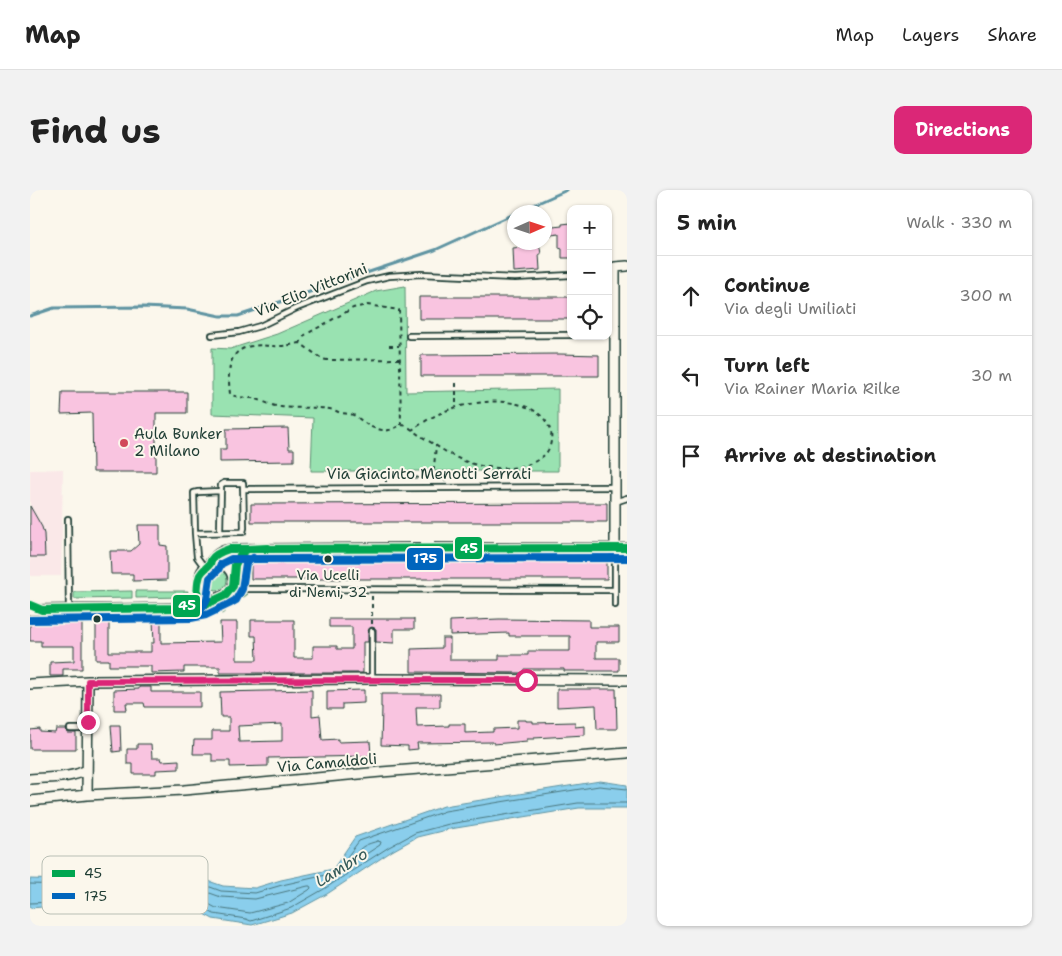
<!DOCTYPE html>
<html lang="en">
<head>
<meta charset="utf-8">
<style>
	:root { --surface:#fff; --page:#f2f2f2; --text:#222; --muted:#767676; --line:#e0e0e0; --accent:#db2777 }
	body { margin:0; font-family:"Shantell Sans",sans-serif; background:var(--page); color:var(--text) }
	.controls { position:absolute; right:15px; top:15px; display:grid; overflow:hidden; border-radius:10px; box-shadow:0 1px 4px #0004 }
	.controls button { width:45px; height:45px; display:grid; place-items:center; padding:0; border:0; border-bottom:1px solid var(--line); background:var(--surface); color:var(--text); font:25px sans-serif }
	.compass { position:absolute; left:477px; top:15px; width:45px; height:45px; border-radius:50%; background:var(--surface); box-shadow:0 1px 4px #0004; rotate:87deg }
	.stop { position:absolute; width:15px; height:15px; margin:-11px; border:4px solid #db2777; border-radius:50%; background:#fff }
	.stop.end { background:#db2777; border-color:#fff; box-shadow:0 1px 5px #0008 }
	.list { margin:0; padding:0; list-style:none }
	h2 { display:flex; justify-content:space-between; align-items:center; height:65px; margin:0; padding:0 20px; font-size:21px }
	h2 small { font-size:16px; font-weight:400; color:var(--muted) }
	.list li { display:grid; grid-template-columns:32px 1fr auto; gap:15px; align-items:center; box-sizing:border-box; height:80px; padding:0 20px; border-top:1px solid var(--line) }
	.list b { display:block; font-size:19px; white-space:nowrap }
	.list p { margin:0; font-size:16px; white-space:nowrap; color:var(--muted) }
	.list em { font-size:16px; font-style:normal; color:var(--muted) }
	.icon { flex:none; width:28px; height:28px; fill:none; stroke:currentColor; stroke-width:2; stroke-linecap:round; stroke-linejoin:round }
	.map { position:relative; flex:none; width:597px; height:736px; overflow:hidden; border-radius:10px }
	header { display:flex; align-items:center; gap:30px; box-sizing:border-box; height:70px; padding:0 25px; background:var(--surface); border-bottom:1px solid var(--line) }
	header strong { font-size:24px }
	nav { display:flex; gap:28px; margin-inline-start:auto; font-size:18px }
	.intro { display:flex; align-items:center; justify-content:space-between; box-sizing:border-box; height:120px; padding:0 30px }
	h1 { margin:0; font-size:35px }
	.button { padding:12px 22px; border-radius:10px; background:var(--accent); color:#fff; font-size:18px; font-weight:700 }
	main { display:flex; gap:30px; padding:0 30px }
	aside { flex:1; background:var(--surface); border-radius:10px; box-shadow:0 1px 4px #0004 }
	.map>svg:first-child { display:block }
	.built { fill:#fae8e8 }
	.green { fill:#99e2b1; stroke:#5c9072 }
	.water { fill:#8aceec; stroke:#5f94a2 }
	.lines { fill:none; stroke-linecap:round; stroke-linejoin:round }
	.shore { stroke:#4a777e; stroke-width:1 }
	.stream { stroke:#5f94a2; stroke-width:3 }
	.building { fill:#f9c4e0; stroke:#1f3d34; fill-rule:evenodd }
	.service-casing { stroke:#1f3d34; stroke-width:8 }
	.minor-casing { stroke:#1f3d34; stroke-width:12 }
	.path { stroke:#1f3d34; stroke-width:2; stroke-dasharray:4 4; stroke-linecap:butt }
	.service { stroke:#fbf7ec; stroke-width:4.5 }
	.minor { stroke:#fbf7ec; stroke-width:9 }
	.bus-1-casing { stroke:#fbf7ec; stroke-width:11 }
	.bus-2-casing { stroke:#fbf7ec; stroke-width:11 }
	.bus-1 { stroke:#00a651; stroke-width:8 }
	.bus-2 { stroke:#0065bd; stroke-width:8 }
	.route { stroke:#db2777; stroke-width:6 }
	.poi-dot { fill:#d1495b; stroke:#fbf7ec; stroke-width:2 }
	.bus-dot { fill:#1f3d34; stroke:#fbf7ec; stroke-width:2 }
	.labels { text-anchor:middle; stroke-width:4; stroke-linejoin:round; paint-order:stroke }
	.bus-label { font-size:14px; fill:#1f3d34; stroke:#fbf7ec }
	.street-label { font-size:15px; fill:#1f3d34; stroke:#fbf7ec }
	.poi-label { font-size:15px; fill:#1f3d34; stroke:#fbf7ec; text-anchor:start }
	.water-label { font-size:16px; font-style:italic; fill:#345a59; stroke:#fbf7ec }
	.key { fill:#fbf7ec; stroke:#b9bfb5; stroke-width:1 }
	.key-label { font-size:14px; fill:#1f3d34 }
	.line-badge { stroke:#fbf7ec; stroke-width:2 }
	.badge-label { font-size:14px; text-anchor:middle; font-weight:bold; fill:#fff }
</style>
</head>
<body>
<header>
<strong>Map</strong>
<nav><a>Map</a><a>Layers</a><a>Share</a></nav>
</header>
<div class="intro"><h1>Find us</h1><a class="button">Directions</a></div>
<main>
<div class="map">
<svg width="597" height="736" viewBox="0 0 597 736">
	<rect width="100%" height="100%" fill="#fbf7ec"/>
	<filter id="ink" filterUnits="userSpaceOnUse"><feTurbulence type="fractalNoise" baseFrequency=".02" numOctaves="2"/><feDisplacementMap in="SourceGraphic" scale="10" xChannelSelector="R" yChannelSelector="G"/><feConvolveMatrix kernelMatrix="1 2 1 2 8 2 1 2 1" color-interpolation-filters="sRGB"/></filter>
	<g filter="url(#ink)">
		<path class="built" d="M33 279 31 386H0V280Z"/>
		<path class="green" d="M375 96 376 202 528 199V281H281L283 228 182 224V158L200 159 247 144 346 101Z
			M177 390a10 10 0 1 1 20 0a10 10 0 1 1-20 0Z
			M102 401V408L44 409V402Z
			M106 401H158L157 404 152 407 106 408Z
			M218 404 192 424 179 417 195 411 205 405Z"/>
		<path class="water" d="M570 591 597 595V618H549L420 639 387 647 362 661 297 704 262 723 222 735 183 729 133 702 111 704 71 711 25 716 0 718V689L34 690 108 676 128 670 158 684 193 696 225 698 251 690 303 679 325 647 414 616Z"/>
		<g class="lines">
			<path class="shore" d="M348 651 351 652 350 655 330 668 326 667C328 656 338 654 348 651Z
				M127 682 136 687 137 690 109 693 67 700 64 698 66 695Z
				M146 691 191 707 225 709 278 696H280L281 698 279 700 258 713 220 723 186 718 145 696 144 693Z
				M0 694 34 695 109 680 127 676 156 688 191 701 225 703 252 695 305 683 329 651 415 621 569 596 597 599
				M0 713 24 712 70 706 110 699 133 697 184 724 216 729 221 731 261 718 294 699 359 657 385 643 419 634 548 613H597"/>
			<path class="stream" d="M488 22 537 0
				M0 126 24 118 113 117 157 119 190 126H208L405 60 484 24"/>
		</g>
		<path class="building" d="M541 33V68H532V59L529 58V44L514 46V38L532 36V34Z
			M491 52H509L511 64H509L510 80 484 82 483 58 492 57Z
			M389 107H541V129H389Z
			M530 164 569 165V186H391V165Z
			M32 202H157V223H126V282H63L62 223 31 224Z
			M258 238 259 259H264V271L190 272V259H196V239Z
			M577 313V332H221V314Z
			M0 316 12 337 14 344 15 367H0Z
			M108 335H130V355L137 356V390L103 391V384H81L80 361H101L109 354Z
			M577 371V389H221V372Z
			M299 429H384V439H364V453L346 452V439L342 437 340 438 338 441V452H333V483H190V477H154V482L121 483V476H79V470H66V430H79V462H121V453H124L123 430H131V453L191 452 190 432H207V470H227L226 446H221V430H264V468H283V456H307V459H322V437H299Z
			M469 429 559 430V437H589V452H566V468H589V481H534V479H494L493 483 381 482V459L412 458V448H420V470H469V465H498V461H540V446H479V443L420 445V431Z
			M0 431H52V479H33V486H20V472L44 471V456H11V451H0Z
			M109 497H121V502H170V517H115L114 513H96L97 520H84V500L109 499Z
			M527 499H586L587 539H567L566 515 527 517Z
			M282 500V526L290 525 292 550 308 549V552L340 551 341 566 238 568V576L200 577V571H182V564H163L164 550H182V541H199V527H191L190 502ZM252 534V551L209 552 208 536Z
			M334 500V513L312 514V519H297V501Z
			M351 504H410V517H386L387 537 419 536V534H435V543L463 542V539L487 538V530H496V531H503V533L545 532V537L555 536V545L504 548V549H497V551L464 554 463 552 387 553 388 559 378 560V556L351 555 352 517H351Z
			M81 535H90L91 561 83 562Z
			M10 539V542L25 543 26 539H36L38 543H46V559H0V540Z
			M107 554H121L122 568H131L132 571 149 570V579L126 580V584H103V574H97V559H107Z"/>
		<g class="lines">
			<defs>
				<path id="service" d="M182 145 209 142 230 136 267 118 337 91 359 86 391 84 485 88 541 85
					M379 146 541 145
					M213 299 585 297
					M585 312 597 308
					M38 329 39 420
					M165 343 210 342H213L214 338 213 293H194L191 295 190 342
					M175 378 167 367 165 343 164 303 168 302 190 301
					M203 396 213 399H233L585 400
					M585 415V358
					M342 489V441
					M40 539H57"/>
				<path id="minor" d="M585 358V77L597 76
					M179 375C184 365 191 360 202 359L388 358H597
					M155 417C160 416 164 413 167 408 172 399 167 389 172 381 182 367 199 373 203 387
					M0 420 161 418C170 418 175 414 183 410 189 407 196 406 200 401 210 388 197 369 217 359
					M0 494 58 491 342 489 597 490
					M0 589C20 587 39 589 57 580
					M57 605 58 491
					M0 611 57 605 154 600 351 582 597 563"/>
			</defs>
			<use href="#service" class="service-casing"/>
			<use href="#minor" class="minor-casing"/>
			<path class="path" d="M270 153C263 154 257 156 250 156 241 157 231 154 222 156 196 160 198 184 200 204 207 208 214 207 222 208 232 210 241 216 251 217 268 219 287 216 304 220 306 221 308 222 311 223 316 224 321 223 325 226 333 231 339 238 348 239 351 240 356 241 359 240 366 239 370 233 377 236 381 239 385 242 389 245 403 253 417 264 432 270 453 279 489 283 509 269 516 265 520 259 521 251 522 246 521 241 519 237 509 214 477 210 456 212 442 213 423 217 411 223 401 227 391 234 382 240
				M359 156H369
				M370 169 297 170 292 169 270 153 275 145 323 118 337 115 369 120 371 235
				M426 193V218
				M403 288 406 255
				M356 292V288L414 287 415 291
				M342 434V406"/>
			<use href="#service" class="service"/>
			<use href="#minor" class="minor"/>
			<defs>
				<path id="bus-1" d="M0 415 12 420 149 418C176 411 163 404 170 385 172 381 175 379 178 376 183 371 178 375 182 369 185 364 193 361 199 359L597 358
					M145 418 170 417 196 405 203 396 205 375 211 363 218 359 238 358"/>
				<path id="bus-2" d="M152 428 167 422 173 417 177 409 180 388 188 380 191 374 201 369 597 368
					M0 430 161 428 176 425 199 414 206 410 212 399 216 373 223 368"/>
			</defs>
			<use href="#bus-1" class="bus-1-casing"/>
			<use href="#bus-2" class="bus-2-casing"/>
			<use href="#bus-1" class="bus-1"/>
			<use href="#bus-2" class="bus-2"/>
		</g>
	</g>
	<g class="lines" filter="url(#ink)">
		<path class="route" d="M58 532V491L342 490H496"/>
	</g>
	<circle class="poi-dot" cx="94" cy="253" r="5"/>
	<g class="bus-dot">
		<circle cx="298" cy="369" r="4.5"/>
		<circle cx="67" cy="429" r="4.5"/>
	</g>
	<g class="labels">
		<g class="bus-label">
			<text x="298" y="390">Via Ucelli<tspan x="298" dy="17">di Nemi, 32</tspan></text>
		</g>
		<g class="street-label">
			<text transform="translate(281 100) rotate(-22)" y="5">Via Elio Vittorini</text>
			<text x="399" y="289">Via Giacinto Menotti Serrati</text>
			<text transform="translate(297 573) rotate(-5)" y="5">Via Camaldoli</text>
		</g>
		<g class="poi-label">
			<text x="104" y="249">Aula Bunker<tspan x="104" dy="17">2 Milano</tspan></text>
		</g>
		<g class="water-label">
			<text transform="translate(311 677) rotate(-32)" y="6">Lambro</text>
		</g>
	</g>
	<rect x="12" y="666" width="166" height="58" rx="8" class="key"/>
	<rect x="22" y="680" width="23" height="7" fill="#00a651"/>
	<rect x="22" y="703" width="23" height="6" fill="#0065bd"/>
	<g class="key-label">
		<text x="54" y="688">45</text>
		<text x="54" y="711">175</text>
	</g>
	<g class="line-badge">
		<rect x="424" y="346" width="29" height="24" rx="5" fill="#00a651"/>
		<rect x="376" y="357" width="38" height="24" rx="5" fill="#0065bd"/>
		<rect x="142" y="404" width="29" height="24" rx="5" fill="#00a651"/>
	</g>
	<g class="badge-label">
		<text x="439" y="363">45</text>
		<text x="395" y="373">175</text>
		<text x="157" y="420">45</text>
	</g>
</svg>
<div class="controls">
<button>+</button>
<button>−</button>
<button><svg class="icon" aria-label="locate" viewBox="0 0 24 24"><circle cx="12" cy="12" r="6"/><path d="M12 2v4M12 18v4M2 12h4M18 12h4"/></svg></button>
</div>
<svg class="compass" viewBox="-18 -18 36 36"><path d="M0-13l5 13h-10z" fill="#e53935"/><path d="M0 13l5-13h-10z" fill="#767676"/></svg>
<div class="stop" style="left:496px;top:490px"></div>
<div class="stop end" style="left:58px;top:532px"></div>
</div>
<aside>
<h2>5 min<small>Walk · 330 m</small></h2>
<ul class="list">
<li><svg class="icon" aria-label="ahead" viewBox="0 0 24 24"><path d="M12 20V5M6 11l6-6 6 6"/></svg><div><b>Continue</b><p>Via degli Umiliati</p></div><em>300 m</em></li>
<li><svg class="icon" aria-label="left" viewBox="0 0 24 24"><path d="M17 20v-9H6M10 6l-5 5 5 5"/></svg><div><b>Turn left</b><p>Via Rainer Maria Rilke</p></div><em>30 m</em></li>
<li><svg class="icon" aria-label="arrive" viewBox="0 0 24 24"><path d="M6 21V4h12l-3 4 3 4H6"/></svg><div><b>Arrive at destination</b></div></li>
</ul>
</aside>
</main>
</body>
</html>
